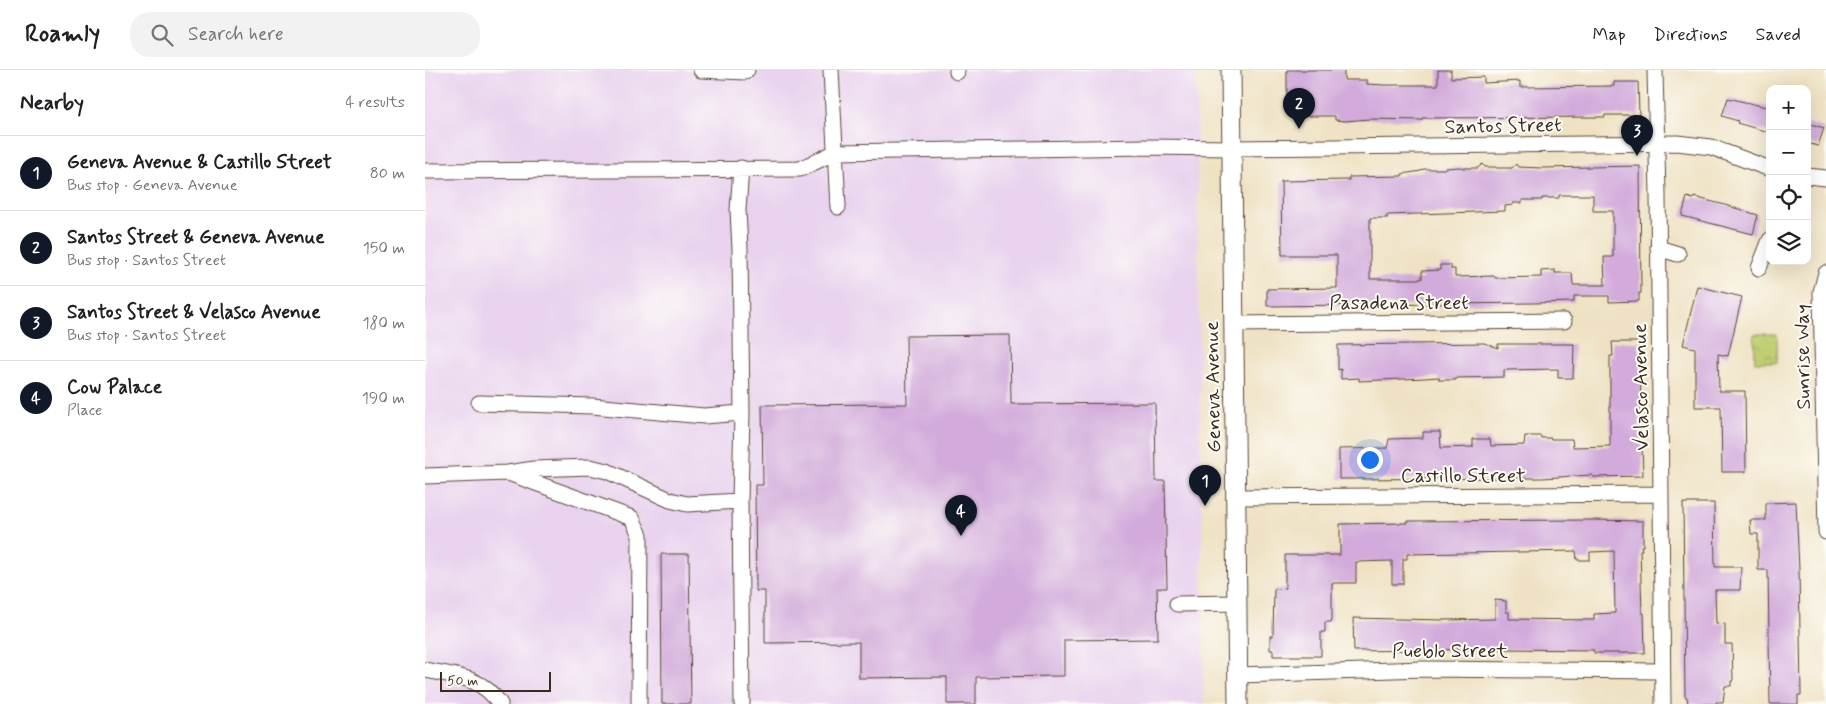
<!DOCTYPE html>
<html lang="en">
<head>
<meta charset="utf-8">
<style>
	:root { --surface:#fff; --page:#f2f2f2; --text:#202124; --muted:#757577; --line:#e0e0e0; --accent:#111827 }
	body { margin:0; font-family:Mynerve,sans-serif; background:var(--page); color:var(--text) }
	.controls { position:absolute; right:15px; top:15px; display:grid; overflow:hidden; border-radius:10px; box-shadow:0 5px 20px #0002 }
	.controls button { width:45px; height:45px; display:grid; place-items:center; padding:0; border:0; border-bottom:1px solid var(--line); background:var(--surface); color:var(--text); font:25px sans-serif }
	.scale { position:absolute; left:15px; bottom:12px; width:111px; box-sizing:border-box; padding-left:5px; border:2px solid #3b2a1e; border-top:0; font-size:14px; line-height:18px; white-space:nowrap; color:#3b2a1e; -webkit-text-stroke:4px #fdfcf7; paint-order:stroke }
	.you { position:absolute; left:944px; top:389px; width:18px; height:18px; margin:-12px; border:4px solid #fff; border-radius:50%; background:#1a73e8; box-shadow:0 0 0 8px #1a73e833 }
	.badge { display:grid; place-items:center; width:32px; height:32px; border-radius:50%; background:var(--accent); color:#fff; font-size:16px; font-weight:700 }
	.pin { position:absolute; translate:-50% -41px; filter:drop-shadow(0 1px 2px #0008) }
	.pin::after { content:''; position:absolute; top:26px; width:18px; height:15px; background:inherit; clip-path:polygon(0 0,100% 0,50% 100%) }
	.list { margin:0; padding:0; list-style:none }
	h2 { display:flex; justify-content:space-between; align-items:center; height:65px; margin:0; padding:0 20px; font-size:21px }
	h2 small { font-size:16px; font-weight:400; color:var(--muted) }
	.list li { display:grid; grid-template-columns:32px 1fr auto; gap:15px; align-items:center; box-sizing:border-box; height:75px; padding:0 20px; border-top:1px solid var(--line) }
	.list b { display:block; font-size:19px; white-space:nowrap }
	.list p { margin:0; font-size:16px; white-space:nowrap; color:var(--muted) }
	.list em { font-size:16px; font-style:normal; color:var(--muted) }
	.icon { flex:none; width:28px; height:28px; fill:none; stroke:currentColor; stroke-width:2; stroke-linecap:round; stroke-linejoin:round }
	.map { position:relative; flex:none; width:1401px; height:634px; overflow:hidden }
	header { display:flex; align-items:center; gap:30px; box-sizing:border-box; height:70px; padding:0 25px; background:var(--surface); border-bottom:1px solid var(--line) }
	header strong { font-size:24px }
	nav { display:flex; gap:28px; margin-inline-start:auto; font-size:18px }
	.search { width:350px; height:45px; background:var(--page); display:flex; align-items:center; gap:12px; box-sizing:border-box; padding:0 18px; border-radius:20px; color:var(--muted); font-size:19px }
	main { display:flex }
	aside { flex:1; background:var(--surface) }
	.map>svg:first-child { display:block }
	.built { fill:#e8d2ee }
	.park { fill:url(#park-crowns); stroke:#7c7c47 }
	.building { fill:#d2aadb; fill-rule:evenodd }
	.lines { fill:none; stroke-linecap:round; stroke-linejoin:round }
	.minor-casing { stroke:#564637; stroke-width:17 }
	.major-casing { stroke:#564637; stroke-width:21 }
	.minor { stroke:#fff; stroke-width:15 }
	.major { stroke:#fff; stroke-width:19 }
	.labels { text-anchor:middle; stroke-width:4; stroke-linejoin:round; paint-order:stroke }
	.street-label { font-size:20px; fill:#3b2a1e; stroke:#fdfcf7 }
</style>
</head>
<body>
<header>
<strong>Roamly</strong>
<div class="search"><svg class="icon" aria-label="search" viewBox="0 0 24 24"><circle cx="10" cy="10" r="6"/><path d="M15 15l6 6"/></svg>Search here</div>
<nav><a>Map</a><a>Directions</a><a>Saved</a></nav>
</header>
<main>
<aside>
<h2>Nearby<small>4 results</small></h2>
<ul class="list">
<li><span class="badge">1</span><div><b>Geneva Avenue &amp; Castillo Street</b><p>Bus stop · Geneva Avenue</p></div><em>80 m</em></li>
<li><span class="badge">2</span><div><b>Santos Street &amp; Geneva Avenue</b><p>Bus stop · Santos Street</p></div><em>150 m</em></li>
<li><span class="badge">3</span><div><b>Santos Street &amp; Velasco Avenue</b><p>Bus stop · Santos Street</p></div><em>180 m</em></li>
<li><span class="badge">4</span><div><b>Cow Palace</b><p>Place</p></div><em>190 m</em></li>
</ul>
</aside>
<div class="map">
<svg width="1401" height="634" viewBox="0 0 1401 634">
	<defs>
		<pattern id="park-crowns" width="20" height="18" patternUnits="userSpaceOnUse" patternTransform="scale(1.25)"><rect width="20" height="18" fill="#bece70"/><path d="M2 6a3 3 0 1 1 6 0M12 15a3 3 0 1 1 6 0" fill="none" stroke="#a4b161"/></pattern>
	</defs>
	<rect width="100%" height="100%" fill="#fdfcf7"/>
	<filter id="ink" filterUnits="userSpaceOnUse"><feTurbulence type="fractalNoise" baseFrequency=".02" numOctaves="2"/><feDisplacementMap in="SourceGraphic" scale="10" xChannelSelector="R" yChannelSelector="G"/><feConvolveMatrix kernelMatrix="1 2 1 2 8 2 1 2 1" color-interpolation-filters="sRGB"/></filter>
	<filter id="wash" filterUnits="userSpaceOnUse"><feTurbulence type="fractalNoise" baseFrequency=".0096" numOctaves="4" result="noise"/><feDisplacementMap in="SourceGraphic" scale="20" xChannelSelector="R" yChannelSelector="G"/><feGaussianBlur stdDeviation="1.12" result="paint"/><feColorMatrix in="noise" values="0 0 0 0 0 0 0 0 0 0 0 0 0 0 0 0 0 1.4 0 .05"/><feComposite in="paint" operator="in"/></filter>
	<g filter="url(#wash)">
		<rect width="100%" height="100%" fill="#efe2c4"/>
		<path class="built" d="M0 0H771L779 634H0Z"/>
		<path class="park" d="M1329 264H1352V292H1330Z"/>
		<g id="blocks">
			<path class="building" d="M862 0H919V10H942V14L959 15H1013V0H1026V8L1059 7V13L1095 11V17L1189 16V12H1213L1214 45H1180V47L997 48V50L944 49 920 51 910 50V46H868L867 26H862Z
				M1303 28 1345 38V56L1343 62 1312 53 1313 51 1297 46Z
				M1382 53 1399 58 1393 76 1382 73Z
				M1057 94 1060 97H1070L1072 98H1087L1091 94 1093 97 1117 98 1215 96 1216 223H1214V231L1184 232V226H1149V232L1108 233 842 236V219L912 218V185H857L856 111 924 110V107L977 106V104L996 101 998 99H1019L1020 98 1036 97 1038 98H1053ZM1134 125H1168V141H1188V187H1179L1180 215H1148L1147 203H1130V200L1116 201V207L1070 208V206L1030 207V199H1026V195H1015V200L997 201V209H945V148H962V145L1080 141V136L1088 135V133H1097V130H1117V128H1134Z
				M1262 127 1268 129 1269 127 1300 135 1333 145 1328 164 1257 146Z
				M1272 216 1317 227 1303 286 1293 284 1294 321H1320L1321 402H1297L1296 337H1270V278L1258 275Z
				M585 265 586 334 730 333 731 411H740L742 518H732L733 569 639 570V606L551 607V634H522V607L434 608V572L340 573V521H331L330 415H338L337 335 482 334 481 266Z
				M1187 272H1214L1216 306 1214 365 1217 374 1218 406 1168 407 1167 405 1117 408 914 409V379L962 378 964 369 998 368V362H1015L1016 378 1048 377V369H1065L1066 376 1099 375 1100 366H1116V368H1126V369H1147L1148 377 1185 376V286H1188Z
				M1059 273 1073 278V274H1149L1148 308H1133V299L1079 300V307L1031 308V310H1014V307L1000 308 934 311V308L916 309V299L913 300V275Z
				M1371 432 1374 500 1376 625H1373V634H1345L1343 500H1333V464H1326L1325 450H1341V433Z
				M1258 433H1289L1290 497H1316L1315 520H1290L1291 553 1300 554V574H1307L1308 611H1306V616H1300L1298 632H1291V634H1263L1262 627H1260Z
				M1167 450 1218 451V476H1216L1217 480H1215L1217 543H1219L1220 583H1169V580L1078 579 929 581 928 548 1019 550 1070 549V530L1081 531V542H1084V549L1169 550V544L1190 543 1189 481 1165 482V490H1152L1151 481 982 484V489H978V514H967V491L931 492V513H907V549L906 552H900V562H896V586H848V580H845V566H848L849 519 860 518V485H915V454L982 453 981 451Z
				M236 484H264L266 634H237Z"/>
		</g>
	</g>
	<g filter="url(#ink)">
		<use href="#blocks" fill-opacity="0" stroke="#564637" stroke-width="1"/>
		<g class="lines">
			<defs>
				<path id="minor" d="M276 0 320 2 322 0
					M406 0 413 137
					M1230 0 1233 125 1238 634
					M532 2V0
					M0 101 375 99 411 82 721 77 807 78 1252 73 1286 77 1345 99
					M1382 106 1401 108
					M1233 178 1253 184
					M1334 198 1345 170
					M1401 203 1396 222 1401 462
					M809 254 1139 251
					M54 333 167 336 279 346 317 343 315 179 313 140 316 98
					M317 343 315 431 317 634
					M86 404 207 448 215 465 214 634
					M0 406 83 403 109 399 165 397 182 401 245 430 262 434 315 431
					M811 427 1236 424
					M752 534 812 533
					M0 600C31 606 56 606 75 634
					M813 605 999 599 1237 601"/>
				<path id="major" d="M806 0 813 634"/>
			</defs>
			<use href="#minor" class="minor-casing"/>
			<use href="#major" class="major-casing"/>
			<use href="#minor" class="minor"/>
			<use href="#major" class="major"/>
		</g>
	</g>
	<g class="labels">
		<g class="street-label">
			<text transform="translate(1078 55) rotate(-1)" y="7">Santos Street</text>
			<text x="974" y="239">Pasadena Street</text>
			<text transform="translate(1377 287) rotate(-91)" y="7">Sunrise Way</text>
			<text transform="translate(787 317) rotate(-91)" y="7">Geneva Avenue</text>
			<text transform="translate(1215 317) rotate(-91)" y="7">Velasco Avenue</text>
			<text x="1038" y="412">Castillo Street</text>
			<text x="1025" y="587">Pueblo Street</text>
		</g>
	</g>
</svg>
<div class="controls">
<button>+</button>
<button>−</button>
<button><svg class="icon" aria-label="locate" viewBox="0 0 24 24"><circle cx="12" cy="12" r="6"/><path d="M12 2v4M12 18v4M2 12h4M18 12h4"/></svg></button>
<button><svg class="icon" aria-label="layers" viewBox="0 0 24 24"><path d="M12 4l9 5-9 5-9-5zM3 14l9 5 9-5"/></svg></button>
</div>
<div class="scale">50 m</div>
<div class="you"></div>
<div class="pin badge" style="left:780px;top:436px">1</div>
<div class="pin badge" style="left:874px;top:59px">2</div>
<div class="pin badge" style="left:1212px;top:86px">3</div>
<div class="pin badge" style="left:536px;top:466px">4</div>
</div>
</main>
</body>
</html>
